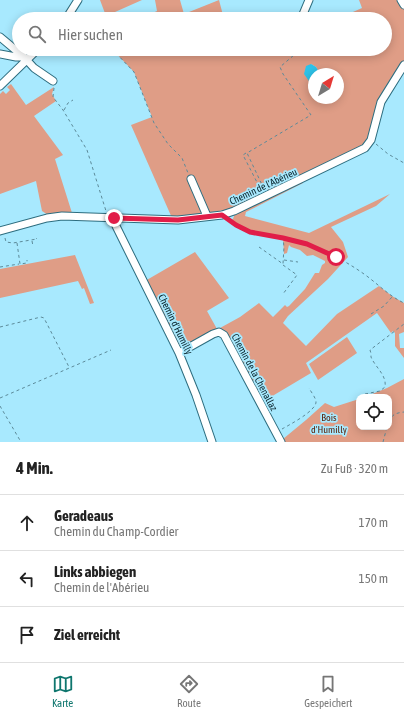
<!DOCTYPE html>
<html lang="de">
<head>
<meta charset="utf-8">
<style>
	:root { --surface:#fff; --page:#f6f6f6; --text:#222; --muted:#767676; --line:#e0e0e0; --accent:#0f766e }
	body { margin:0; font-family:"Asap Condensed",sans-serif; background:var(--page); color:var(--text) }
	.controls { position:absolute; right:12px; bottom:12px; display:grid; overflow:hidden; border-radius:8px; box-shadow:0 2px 10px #0003 }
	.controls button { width:36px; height:36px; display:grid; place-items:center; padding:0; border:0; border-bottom:1px solid var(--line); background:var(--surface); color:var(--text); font:20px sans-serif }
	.compass { position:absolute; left:308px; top:68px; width:36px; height:36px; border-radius:50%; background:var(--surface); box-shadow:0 2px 10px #0003; rotate:38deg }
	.stop { position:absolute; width:12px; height:12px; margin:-9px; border:3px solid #e11d48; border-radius:50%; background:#fff }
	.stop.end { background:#e11d48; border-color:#fff; box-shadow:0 1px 4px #0008 }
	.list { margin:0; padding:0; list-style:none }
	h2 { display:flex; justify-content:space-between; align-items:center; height:52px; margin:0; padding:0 16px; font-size:17px }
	h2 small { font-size:13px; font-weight:400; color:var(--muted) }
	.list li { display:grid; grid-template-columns:26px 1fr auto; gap:12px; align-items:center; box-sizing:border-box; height:56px; padding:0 16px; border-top:1px solid var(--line) }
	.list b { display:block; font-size:15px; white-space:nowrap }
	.list p { margin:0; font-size:13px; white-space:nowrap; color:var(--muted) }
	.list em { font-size:13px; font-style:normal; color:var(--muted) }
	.icon { flex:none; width:22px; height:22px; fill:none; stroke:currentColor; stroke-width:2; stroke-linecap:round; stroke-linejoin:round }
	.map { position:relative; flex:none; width:404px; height:442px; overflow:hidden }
	.search { position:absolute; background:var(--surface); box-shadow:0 2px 10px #0003; left:12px; right:12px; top:12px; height:44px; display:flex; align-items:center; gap:10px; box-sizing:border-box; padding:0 14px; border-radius:22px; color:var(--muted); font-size:15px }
	.sheet { height:220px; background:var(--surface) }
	nav { display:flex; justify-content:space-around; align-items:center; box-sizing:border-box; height:56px; border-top:1px solid var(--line); background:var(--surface); font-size:11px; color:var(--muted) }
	nav a { display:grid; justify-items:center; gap:2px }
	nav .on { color:var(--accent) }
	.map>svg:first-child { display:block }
	.green { fill:#df9d86; fill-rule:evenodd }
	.water { fill:#2dc4eb }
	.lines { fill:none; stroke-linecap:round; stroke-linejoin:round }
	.minor-casing { stroke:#2d6d7f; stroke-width:9 }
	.path { stroke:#5c8a99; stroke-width:1; stroke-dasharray:3 3; stroke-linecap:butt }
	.minor { stroke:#fff; stroke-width:7 }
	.route { stroke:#e11d48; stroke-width:5 }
	.labels { text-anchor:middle; stroke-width:3.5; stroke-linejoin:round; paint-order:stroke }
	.street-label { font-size:10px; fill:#08232b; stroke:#a8e9fe }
	.park-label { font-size:10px; fill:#591c03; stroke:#a8e9fe }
</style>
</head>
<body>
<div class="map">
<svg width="404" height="442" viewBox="0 0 404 442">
	<rect width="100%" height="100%" fill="#a8e9fe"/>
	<path class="green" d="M100 0H142L106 16Z
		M155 0H180L184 14 219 0 224 19H139L157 11Z
		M359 0H399L404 9V62L389 84 367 143 269 191 268 189 265 190 264 188 258 190V196L231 209 201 214 172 218 131 125 152 117 134 72 112 49H385V19H346L348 18 346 15 362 8ZM311 64 316 67 319 72V74H338V98H314Z
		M11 84 26 105 54 87 52 94 56 101 34 116 63 155 55 159 72 213 48 215 42 211 36 181 0 194V94L3 91 6 94 10 90 7 87Z
		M298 182 303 183 246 212 245 216 309 233 390 194 376 206 331 227 343 242 348 257 328 279 288 316 283 323 306 346 337 314 379 286 392 296 404 303V332L399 334 400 348H404V358L395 346V333L393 331 391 333 377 313 306 363 311 373 264 401 258 390 257 391 227 334 220 328 240 317 259 303 273 317 285 305 287 307 289 306 305 289 315 273H319L322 265 325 263V261L313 255 307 256 300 250 291 247 289 245 287 253 284 254 283 238C263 235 245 233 230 220L233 219 235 213Z
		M195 252 229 298 207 311 217 329 179 349 145 281Z
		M75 255 94 303 90 304 84 288 82 289 78 281 0 298V269Z
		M347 337 357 353 318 380 309 364Z
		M404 379V442H284L283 439 306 420 325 403 334 407 359 399V427H389V397H365L387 388Z"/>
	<path class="water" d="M311 64 316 67 319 72V74H314V88L304 74 306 66Z"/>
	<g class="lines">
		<defs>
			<path id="minor" d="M401 0 404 5
				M66 19 78 0
				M301 19 309 0
				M0 37 24 57 34 68 53 81
				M0 54 16 57H24
				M0 86 38 49
				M191 179 207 216
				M114 218 116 226 179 353 196 395 212 442
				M0 231 47 218 62 216 178 220 222 215 234 211 365 148 371 140 381 102 404 65
				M179 353 213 334 219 332 224 335 281 442"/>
		</defs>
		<use href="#minor" class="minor-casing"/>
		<path class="path" d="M77 12 83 19
			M112 49 134 72 154 123 168 144 182 158 188 173
			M54 88 53 97 63 110 87 150 106 211
			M64 110 68 103 73 100
			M376 144 388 154 404 163
			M246 153 243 155 262 192
			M256 189 261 191
			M264 189 247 153 311 115 283 74 280 67 301 49
			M229 220C252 238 281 235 307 244 327 251 347 262 364 274 378 284 389 296 404 303
			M5 238 6 242 13 243 37 239 36 238
			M32 241 33 246
			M17 243 20 264 27 263V260
			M259 247 283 264 284 247 283 238
			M284 260 298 262
			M283 265 297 275 283 294
			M0 267 19 264
			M371 314 384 306 392 297
			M0 327 41 317 44 318 69 367
			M365 394 380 391 385 387C387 375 375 367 371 357 371 355 371 352 370 350L404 324
			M0 398 111 350
			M0 406 21 442
			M389 422C392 414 396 413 404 412
			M282 429C289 425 316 411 316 402 316 398 311 392 309 388
			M383 442 387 427"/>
		<use href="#minor" class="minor"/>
	</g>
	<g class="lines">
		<path class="route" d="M114 218 178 220 222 215 236 225 250 232 283 238 307 244 336 257"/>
	</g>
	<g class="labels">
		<g class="street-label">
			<text transform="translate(263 186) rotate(-25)" y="4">Chemin de l'Abérieu</text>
			<text transform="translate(176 324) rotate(64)" y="4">Chemin d'Humilly</text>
			<text transform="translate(255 372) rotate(62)" y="4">Chemin de la Chenallaz</text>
		</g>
		<g class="park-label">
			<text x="329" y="421">Bois<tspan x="329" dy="12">d'Humilly</tspan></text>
		</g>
	</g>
</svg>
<div class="controls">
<button><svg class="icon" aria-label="locate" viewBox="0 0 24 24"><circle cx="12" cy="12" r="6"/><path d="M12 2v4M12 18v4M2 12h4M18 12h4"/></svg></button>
</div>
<svg class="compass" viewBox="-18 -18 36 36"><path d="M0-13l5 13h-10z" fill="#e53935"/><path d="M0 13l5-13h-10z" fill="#767676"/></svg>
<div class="stop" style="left:336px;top:257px"></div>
<div class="stop end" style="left:114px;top:218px"></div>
<div class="search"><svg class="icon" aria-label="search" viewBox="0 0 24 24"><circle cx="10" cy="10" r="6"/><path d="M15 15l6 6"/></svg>Hier suchen</div>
</div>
<section class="sheet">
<h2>4 Min.<small>Zu Fuß · 320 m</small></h2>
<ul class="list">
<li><svg class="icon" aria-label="ahead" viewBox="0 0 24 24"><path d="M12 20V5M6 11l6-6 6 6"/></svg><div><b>Geradeaus</b><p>Chemin du Champ-Cordier</p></div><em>170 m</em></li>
<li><svg class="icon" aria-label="left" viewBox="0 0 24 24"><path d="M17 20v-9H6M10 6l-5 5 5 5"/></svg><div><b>Links abbiegen</b><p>Chemin de l'Abérieu</p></div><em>150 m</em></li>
<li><svg class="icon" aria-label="arrive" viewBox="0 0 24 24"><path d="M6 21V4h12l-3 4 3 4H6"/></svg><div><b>Ziel erreicht</b></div></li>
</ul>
</section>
<nav>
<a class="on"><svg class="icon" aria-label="map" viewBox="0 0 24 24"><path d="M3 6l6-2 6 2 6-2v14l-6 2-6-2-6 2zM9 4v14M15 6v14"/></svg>Karte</a>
<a><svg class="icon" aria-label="directions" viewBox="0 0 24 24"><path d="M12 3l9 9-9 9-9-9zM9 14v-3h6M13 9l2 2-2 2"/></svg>Route</a>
<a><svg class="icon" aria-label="saved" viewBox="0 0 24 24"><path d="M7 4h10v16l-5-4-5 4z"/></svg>Gespeichert</a>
</nav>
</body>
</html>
